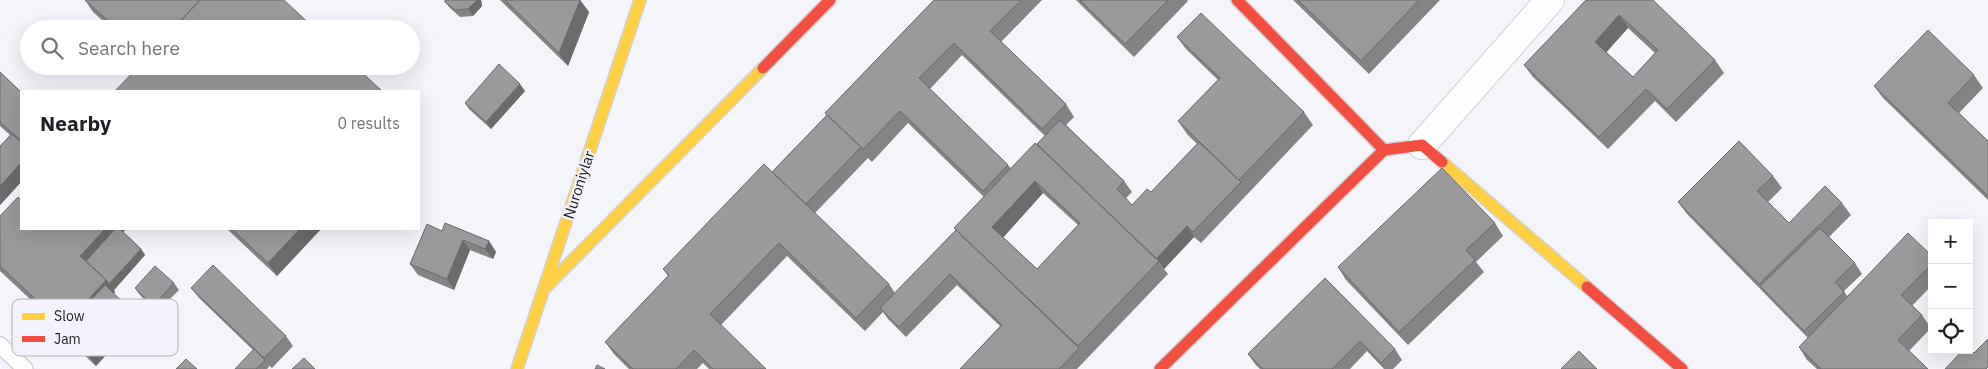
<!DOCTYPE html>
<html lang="en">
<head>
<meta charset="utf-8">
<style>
	:root { --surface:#fff; --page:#f6f6f6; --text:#202124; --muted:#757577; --line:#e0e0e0 }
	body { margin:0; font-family:"IBM Plex Sans",sans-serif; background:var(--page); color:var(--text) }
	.controls { position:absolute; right:15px; bottom:15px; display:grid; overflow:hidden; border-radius:0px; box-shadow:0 5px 20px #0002 }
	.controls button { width:45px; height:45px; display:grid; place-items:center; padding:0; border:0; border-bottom:1px solid var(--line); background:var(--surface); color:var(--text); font:25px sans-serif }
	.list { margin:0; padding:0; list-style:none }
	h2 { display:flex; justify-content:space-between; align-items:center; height:65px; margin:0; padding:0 20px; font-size:21px }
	h2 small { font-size:16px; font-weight:400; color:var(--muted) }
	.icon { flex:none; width:28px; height:28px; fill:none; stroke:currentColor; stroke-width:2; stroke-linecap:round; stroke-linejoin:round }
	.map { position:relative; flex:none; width:1988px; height:369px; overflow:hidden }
	.search { position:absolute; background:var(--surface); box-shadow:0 5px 20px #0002; left:20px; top:20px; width:400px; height:55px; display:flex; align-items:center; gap:12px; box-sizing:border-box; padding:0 18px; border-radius:28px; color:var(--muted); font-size:19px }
	.panel { position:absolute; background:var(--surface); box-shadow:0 5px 20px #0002; left:20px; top:90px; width:400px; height:140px; border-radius:0px }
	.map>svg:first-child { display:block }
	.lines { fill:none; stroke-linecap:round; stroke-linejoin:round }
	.lane-casing { stroke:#d2d3d7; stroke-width:18 }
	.street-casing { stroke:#d2d3d7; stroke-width:30 }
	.slow-casing { stroke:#d2d3d7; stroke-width:14 }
	.jam-casing { stroke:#d2d3d7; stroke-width:14 }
	.lane { stroke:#fdfefe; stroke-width:15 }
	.street { stroke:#fdfefe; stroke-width:28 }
	.slow { stroke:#ffcf43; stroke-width:11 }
	.jam { stroke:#f24e42; stroke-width:11 }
	.wall { fill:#848485; fill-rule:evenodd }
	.shaded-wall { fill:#6c6b6c }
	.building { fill:#9a999b; stroke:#6c6b6c; fill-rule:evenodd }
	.labels { text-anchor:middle; stroke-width:5; stroke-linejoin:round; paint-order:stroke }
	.street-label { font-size:15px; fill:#1b1c1f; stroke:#f2f3fc }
	.key { fill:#f2f3fc; stroke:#b2b2ba; stroke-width:1 }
	.key-label { font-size:14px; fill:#1b1c1f }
</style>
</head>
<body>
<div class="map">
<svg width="1988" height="369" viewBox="0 0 1988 369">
	<rect width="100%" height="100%" fill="#f4f5fa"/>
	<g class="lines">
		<defs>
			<path id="lane" d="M0 345 25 369"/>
			<path id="street" d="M1422 145 1550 0"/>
			<path id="slow" d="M1442 162 1587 287
				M545 288 763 68
				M517 369 640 0"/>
			<path id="jam" d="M1237 0 1384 150 1422 145 1442 162
				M763 68 830 0
				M1587 287 1682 369
				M1160 369 1384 150"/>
		</defs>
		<use href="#lane" class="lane-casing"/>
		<use href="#street" class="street-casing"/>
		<use href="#slow" class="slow-casing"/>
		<use href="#jam" class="jam-casing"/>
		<use href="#lane" class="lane"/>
		<use href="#street" class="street"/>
		<use href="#slow" class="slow"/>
		<use href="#jam" class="jam"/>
	</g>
	<path class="wall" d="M85 0 315 29H112L93 12Z
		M445 0H481L482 6 473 16 460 17 450 8 445 2Z
		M500 0H580L589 12 568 66Z
		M934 0H1042L1001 42 1066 104 1074 117 1066 125 1124 181 1132 192 1126 198 1132 205 1151 192 1197 144 1187 134 1178 121 1218 80 1186 49 1177 37 1304 112 1313 125 1201 243 1194 237 1164 269 1168 274 1077 369H960L1000 326 957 285 906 337 888 319 883 312 865 331 787 256 721 325 766 369H709L703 363 697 369H629L614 354 605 342 668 276 663 269 772 172 827 115 825 113ZM962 55 1045 136 1011 168 1008 165 930 89ZM908 123 984 197 954 228 956 230 895 293 889 284 815 213 868 158 872 162ZM1043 193 1078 225 1037 269 1003 237Z
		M1076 0H1187L1188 1 1134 57Z
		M1293 0H1440L1369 74Z
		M1586 0 1715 60 1724 73 1676 122 1655 101 1608 149 1533 77 1524 65ZM1628 28 1655 53 1633 77 1606 52Z
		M0 72 21 92V182L0 205V146L10 135 0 126Z
		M1974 75 1983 88 1959 113 1988 141V200L1883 98 1874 86Z
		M525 91 491 129 469 109 465 103Z
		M1773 176 1782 188 1768 202 1789 223 1842 203 1851 215 1829 237 1855 263 1862 274 1844 291 1847 296 1932 256V285L1912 306 1922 315 1931 328 1909 351 1928 369H1817L1807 360 1799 347 1808 338 1687 214 1678 202Z
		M0 216 21 229H126L123 232 141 249 145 255 114 290 115 292 114 294 138 320 96 366 70 342 62 331 63 330 0 271Z
		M1495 223 1503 236 1476 262 1484 272 1408 345 1346 280 1338 267Z
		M227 229H321L277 276Z
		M442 231 489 241 496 252 493 259 470 250 454 290 418 275 410 264Z
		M1325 278 1395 349 1402 360 1393 369H1384L1367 351 1350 369H1260L1255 364 1248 354Z
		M174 283 179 290 157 312 139 294 135 288Z
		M191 288 286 336 293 346 272 368 268 365 269 367 267 369H235L253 350 199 298Z"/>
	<path class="shaded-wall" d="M477 0H481L482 6 473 16 468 9Z
		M580 0 589 12 568 66 559 53Z
		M1619 15 1628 28 1604 55 1595 42Z
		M520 84 525 91 491 129 486 122Z
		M21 163V182L0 205V186Z
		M1035 181 1043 193 1001 240 992 227Z
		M1187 226 1194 237 1164 269 1159 261 1156 259Z
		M105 229H126L90 267 80 256Z
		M300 229H321L277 276 268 263Z
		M463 240 470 250 454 290 447 279Z
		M489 241 496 252 493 259 485 249Z
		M141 249 145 255 114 290 115 292 73 339 64 326 106 280Z
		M131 310 138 320 96 366 88 355Z"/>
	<path class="building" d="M85 0H200L173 29H117Z
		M200 0H284L315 29H173Z
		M445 0H477L468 9 455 10 445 2Z
		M505 0H580L559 53Z
		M934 0H1021L990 31 1066 104 1042 129 954 43 919 78 1008 165 983 191 900 111 863 149 825 113Z
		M1080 0H1168L1125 44Z
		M1298 0H1419L1361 61Z
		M1586 0H1653L1715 60 1667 109 1646 89 1599 137 1524 65ZM1619 15 1658 50 1633 77 1595 42Z
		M1201 13 1304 112 1239 180 1178 121 1220 78 1177 37Z
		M1928 30 1974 75 1948 103 1988 141V196L1874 86Z
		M499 64 520 84 486 122 465 103Z
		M139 66H355L382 91H115Z
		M0 72 21 92V141L0 122Z
		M827 115 861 147 806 204 772 172Z
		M1060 120 1124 181 1117 189 1132 205 1147 189 1151 192 1199 142 1241 182 1193 232 1187 226 1156 259 1037 144Z
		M12 134 21 142V163L0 186V146Z
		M1739 141 1773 176 1757 191 1789 223 1825 186 1842 203 1759 284 1678 202Z
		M1035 143 1159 261 1078 346 954 228ZM1035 181 1080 223 1037 269 992 227Z
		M764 164 889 284 856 318 779 243 710 314 766 369H713L694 350 676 369H633L605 342 669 275 663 269Z
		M1442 168 1495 223 1466 250 1475 260 1399 332 1338 267Z
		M18 197 21 200V229H105L80 256 106 280 64 326 0 266V216Z
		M445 223 489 241 485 249 463 240 447 279 410 264 427 224 442 231Z
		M1820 228 1855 263 1835 282 1844 292 1804 331 1760 286Z
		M115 229H120L141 249 109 284 106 280 86 261Z
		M232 229H300L268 263Z
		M956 230 1079 348 1059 369H960L1002 325 950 274 899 327 880 308Z
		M1908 233 1932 256V264L1901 295 1922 315 1898 340 1928 369H1821L1799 347Z
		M213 265 286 336 264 358 191 288Z
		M155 266 174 283 153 306 135 288Z
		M1325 278 1395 349 1381 363 1360 341 1332 369H1263L1248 354Z
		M105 285 131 310 88 355 62 331Z
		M1988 339V367L1986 369H1945L1963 350H1969V348L1974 353Z
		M254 349 265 360 256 369H235Z
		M1579 351 1597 369H1561Z
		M304 358 315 369H292Z
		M186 359 197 369H176Z
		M597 365 605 369H595Z"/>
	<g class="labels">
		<g class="street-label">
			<text transform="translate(579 185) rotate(-72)" y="5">Nuroniylar</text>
		</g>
	</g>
	<rect x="12" y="299" width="166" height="57" rx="8" class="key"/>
	<rect x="22" y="313" width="23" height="7" fill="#ffcf43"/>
	<rect x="22" y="336" width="23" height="6" fill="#f24e42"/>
	<g class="key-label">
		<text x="54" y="321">Slow</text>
		<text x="54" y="344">Jam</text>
	</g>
</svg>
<div class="controls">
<button>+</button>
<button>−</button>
<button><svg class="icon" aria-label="locate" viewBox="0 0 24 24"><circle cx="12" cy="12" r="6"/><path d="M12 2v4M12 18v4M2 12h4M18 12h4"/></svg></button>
</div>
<div class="search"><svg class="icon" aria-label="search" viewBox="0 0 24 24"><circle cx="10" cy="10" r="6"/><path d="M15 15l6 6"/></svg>Search here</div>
<section class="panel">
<h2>Nearby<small>0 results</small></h2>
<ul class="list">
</ul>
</section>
</div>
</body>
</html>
